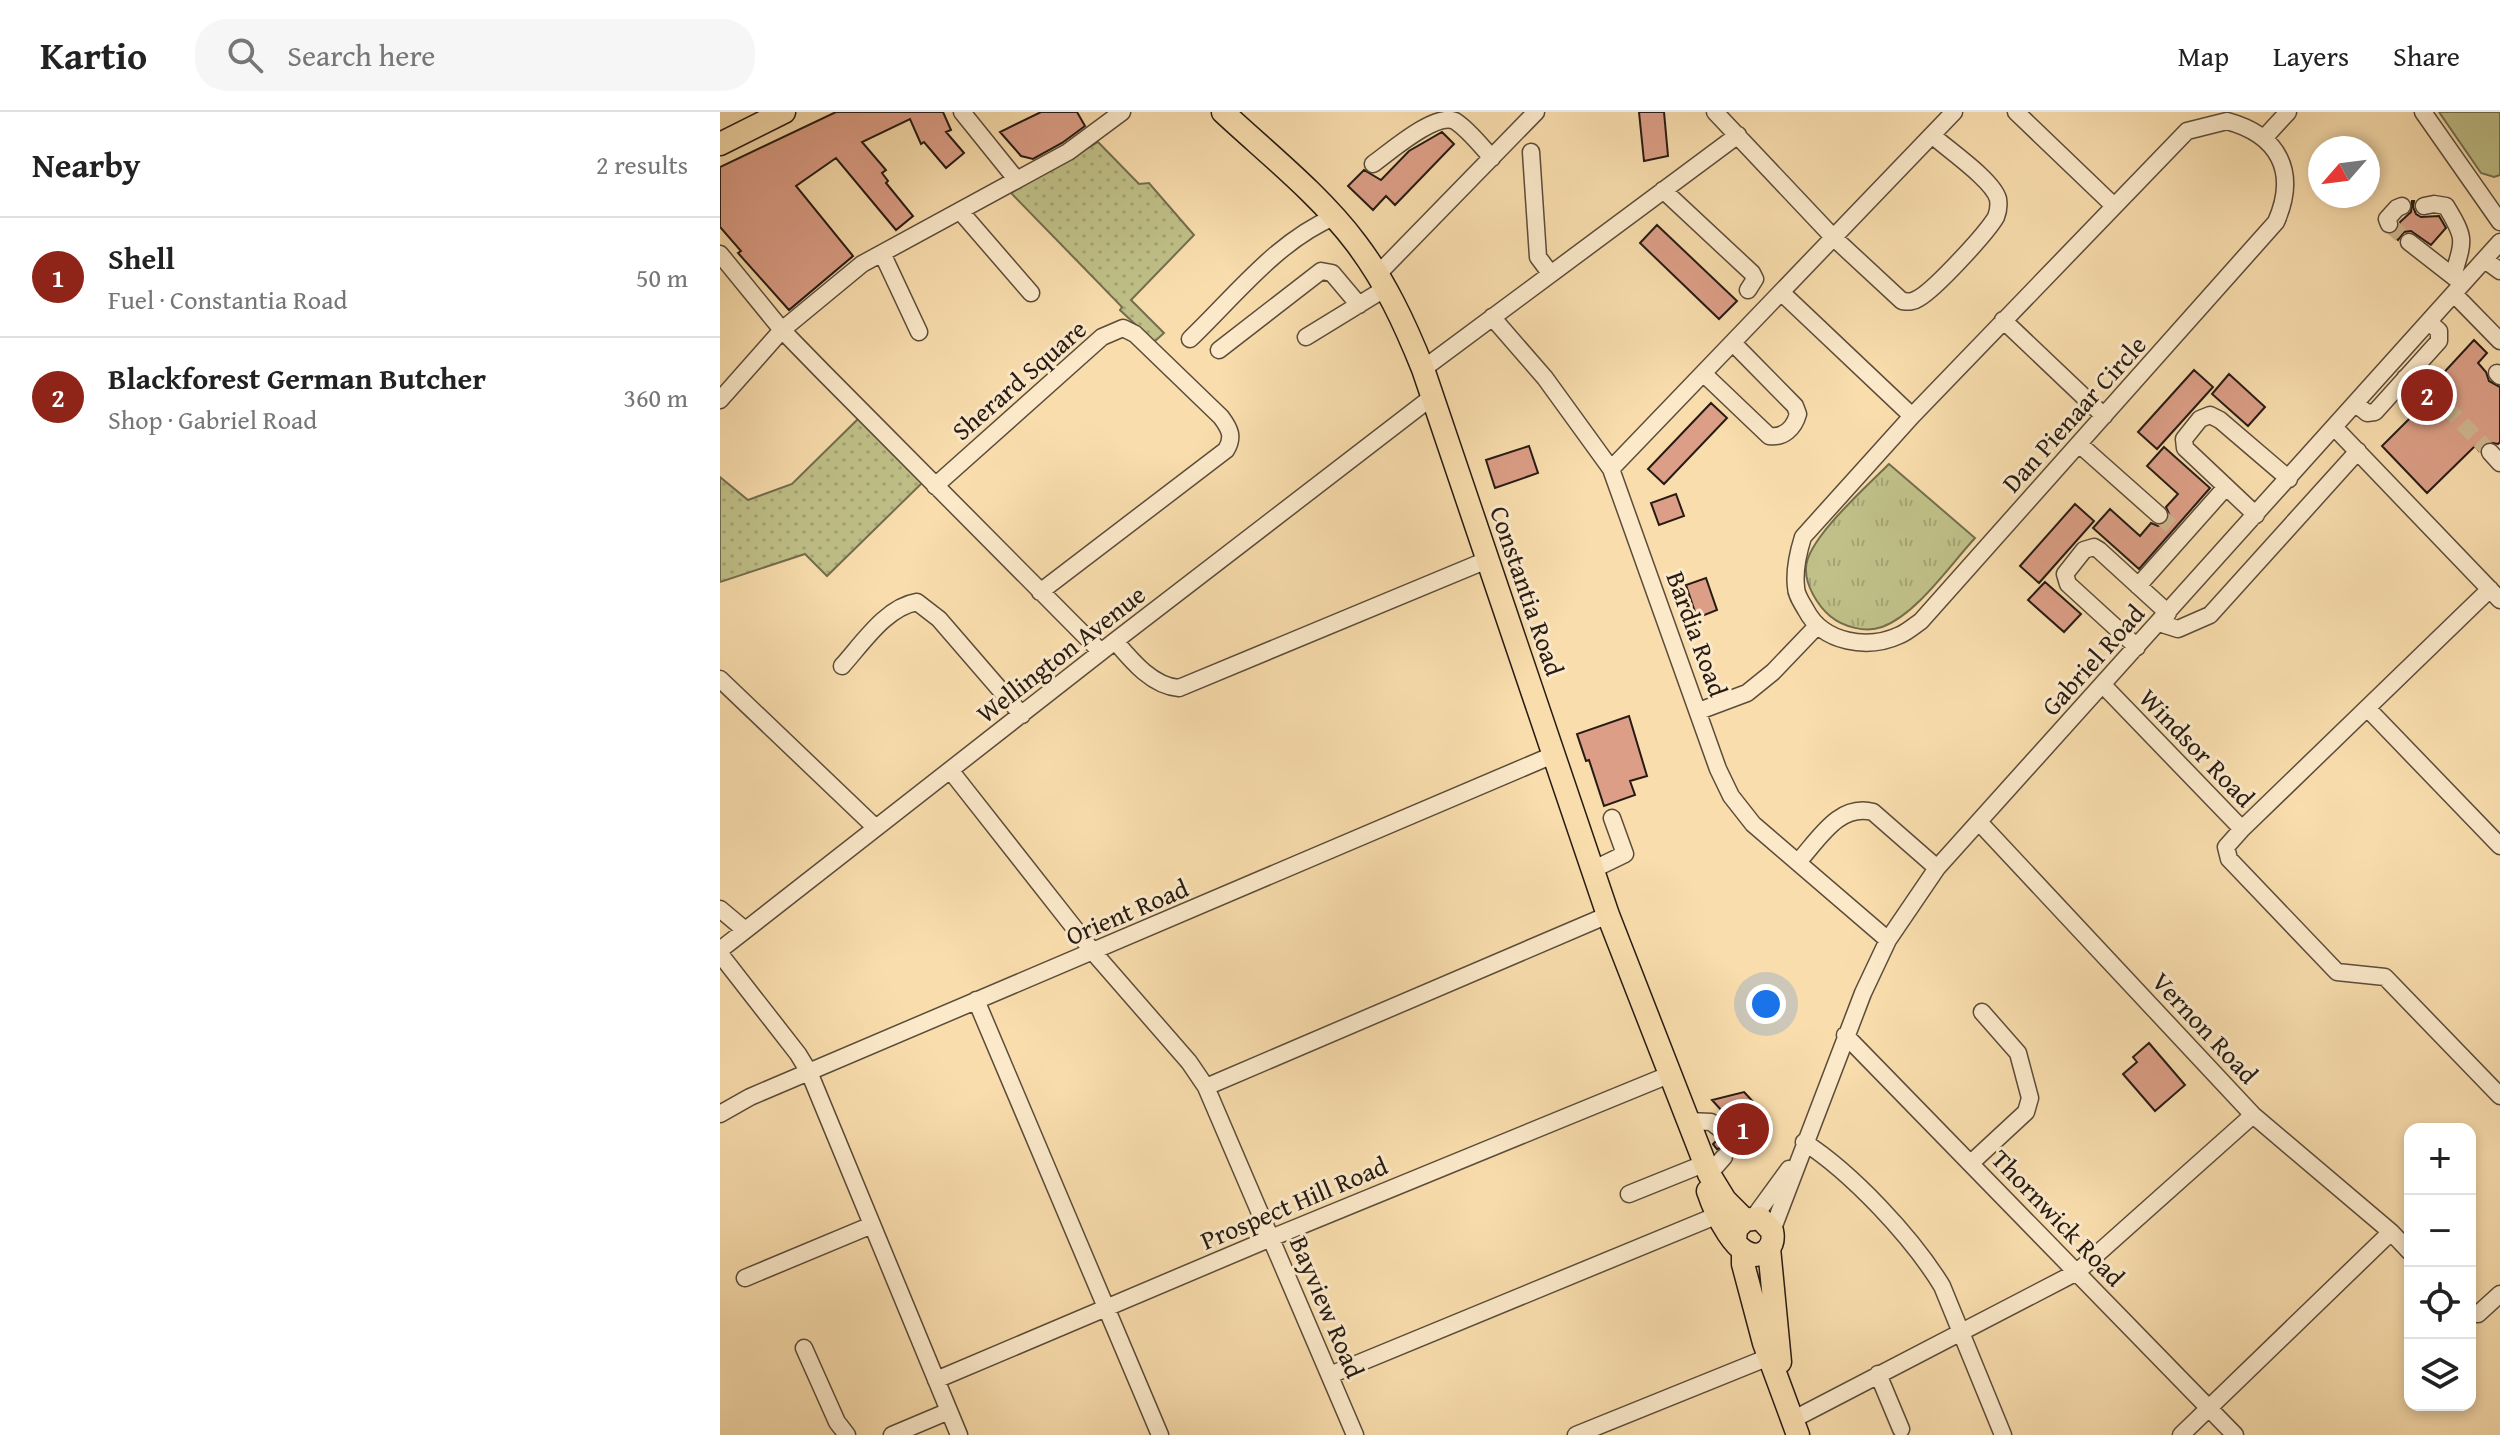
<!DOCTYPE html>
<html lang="en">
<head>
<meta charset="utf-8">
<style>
	:root { --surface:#fff; --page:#f6f6f6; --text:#222; --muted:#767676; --line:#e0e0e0; --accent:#8f2418 }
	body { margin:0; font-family:"Gentium Book Plus",serif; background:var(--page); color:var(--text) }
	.controls { position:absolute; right:24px; bottom:24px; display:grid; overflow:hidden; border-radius:16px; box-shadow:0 4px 12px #0003 }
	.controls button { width:72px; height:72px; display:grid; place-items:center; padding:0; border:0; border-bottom:2px solid var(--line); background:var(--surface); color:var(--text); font:40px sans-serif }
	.compass { position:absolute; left:1588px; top:24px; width:72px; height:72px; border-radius:50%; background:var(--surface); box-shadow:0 4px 12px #0003; rotate:242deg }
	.you { position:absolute; left:1046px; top:892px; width:28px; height:28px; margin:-20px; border:6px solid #fff; border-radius:50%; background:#1a73e8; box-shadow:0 0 0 12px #1a73e833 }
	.badge { display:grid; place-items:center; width:52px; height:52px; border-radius:50%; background:var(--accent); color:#fff; font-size:26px; font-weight:700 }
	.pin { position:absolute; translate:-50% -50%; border:4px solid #fff; box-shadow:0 2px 8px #0006 }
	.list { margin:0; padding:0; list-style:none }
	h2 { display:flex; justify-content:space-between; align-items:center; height:104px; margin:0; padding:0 32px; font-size:34px }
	h2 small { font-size:26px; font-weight:400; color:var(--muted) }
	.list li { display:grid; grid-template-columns:52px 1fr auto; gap:24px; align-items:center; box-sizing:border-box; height:120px; padding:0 32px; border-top:2px solid var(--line) }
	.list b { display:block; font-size:30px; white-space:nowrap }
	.list p { margin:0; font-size:26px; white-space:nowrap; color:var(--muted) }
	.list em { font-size:26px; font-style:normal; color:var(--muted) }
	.icon { flex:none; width:44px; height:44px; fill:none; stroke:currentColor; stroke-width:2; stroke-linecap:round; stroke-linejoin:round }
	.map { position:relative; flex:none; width:1780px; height:1323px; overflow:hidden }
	header { display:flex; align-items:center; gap:48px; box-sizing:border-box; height:112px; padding:0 40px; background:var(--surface); border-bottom:2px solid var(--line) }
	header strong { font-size:38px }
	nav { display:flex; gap:44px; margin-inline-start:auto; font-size:28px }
	.search { width:560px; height:72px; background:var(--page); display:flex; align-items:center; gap:20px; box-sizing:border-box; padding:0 28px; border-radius:32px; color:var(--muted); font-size:30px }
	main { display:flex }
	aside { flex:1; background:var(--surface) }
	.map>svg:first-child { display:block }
	.grass { fill:url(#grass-dots); stroke:#736e4e; stroke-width:2 }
	.park { fill:url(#park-tufts); stroke:#736e4e; stroke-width:2 }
	.pitch { fill:#c0c088; stroke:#736e4e; stroke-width:2 }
	.building { fill:#dc9e86; stroke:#261b14; stroke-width:2 }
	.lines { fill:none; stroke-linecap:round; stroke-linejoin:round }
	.minor-tunnel { stroke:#cfb68e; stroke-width:16; stroke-dasharray:16 8; stroke-linecap:butt }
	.minor-casing { stroke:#5b4c3a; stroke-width:19 }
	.major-casing { stroke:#261b14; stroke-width:25 }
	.minor { stroke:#fbe9ca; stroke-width:16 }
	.major { stroke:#f9ddad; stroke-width:22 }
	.labels { text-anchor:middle; stroke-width:6; stroke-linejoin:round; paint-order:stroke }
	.street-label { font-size:26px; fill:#261b14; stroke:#fbe9ca }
</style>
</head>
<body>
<header>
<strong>Kartio</strong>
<div class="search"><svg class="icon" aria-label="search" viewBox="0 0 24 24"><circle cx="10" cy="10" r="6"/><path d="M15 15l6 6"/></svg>Search here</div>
<nav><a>Map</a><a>Layers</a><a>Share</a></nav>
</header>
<main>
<aside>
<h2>Nearby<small>2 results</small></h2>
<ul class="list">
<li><span class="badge">1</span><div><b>Shell</b><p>Fuel · Constantia Road</p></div><em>50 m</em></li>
<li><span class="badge">2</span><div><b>Blackforest German Butcher</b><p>Shop · Gabriel Road</p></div><em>360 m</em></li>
</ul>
</aside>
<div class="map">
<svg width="1780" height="1323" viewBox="0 0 1780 1323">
	<defs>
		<pattern id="grass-dots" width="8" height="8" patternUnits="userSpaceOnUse" patternTransform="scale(2)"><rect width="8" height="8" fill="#c0c088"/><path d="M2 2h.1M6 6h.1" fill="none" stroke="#a5a474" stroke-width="1.8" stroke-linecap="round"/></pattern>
		<pattern id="park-tufts" width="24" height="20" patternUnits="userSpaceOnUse" patternTransform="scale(2)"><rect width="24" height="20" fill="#c0c088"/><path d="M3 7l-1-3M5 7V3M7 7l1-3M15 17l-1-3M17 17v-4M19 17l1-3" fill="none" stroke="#a5a474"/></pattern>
	</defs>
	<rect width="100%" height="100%" fill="#f9ddad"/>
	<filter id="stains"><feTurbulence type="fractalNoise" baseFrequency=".0025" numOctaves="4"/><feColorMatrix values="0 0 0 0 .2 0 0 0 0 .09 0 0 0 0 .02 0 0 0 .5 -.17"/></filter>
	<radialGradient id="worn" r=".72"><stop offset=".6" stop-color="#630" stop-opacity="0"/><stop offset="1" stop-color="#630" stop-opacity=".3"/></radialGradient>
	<path class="grass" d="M378 30 419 72 429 71 474 123 411 188 444 221 434 230 400 198 402 195 291 81Z
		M138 307 202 371 107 464 85 442 0 470V365L28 388 72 372Z"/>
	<path class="park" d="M1169 352 1255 426C1230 453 1197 502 1162 515 1146 521 1123 515 1110 504 1098 494 1085 473 1086 456 1086 428 1148 373 1169 352Z"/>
	<path class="pitch" d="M1719 0H1780V63L1774 65 1761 61Z"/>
	<path class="building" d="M116 0H223L231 18 226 20 244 41 226 56 204 30 201 32 190 7 142 30 166 58 162 61 168 69 166 71 193 104 176 118 116 46 76 74 133 144 69 198 18 141 21 139 0 115V55Z
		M321 0H357L365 14 342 31 313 47 301 44 280 20Z
		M919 0H944L948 44 924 49Z
		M722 20 734 32 675 93 666 84 653 98 628 74 644 58 661 68 689 39Z
		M1692 89H1694L1693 95 1696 102 1701 105 1719 104 1726 116 1711 133 1691 119 1684 120 1678 128 1672 122 1678 118 1680 110 1691 100Z
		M937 113 1017 189 999 207 920 131Z
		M1754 228 1767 241 1758 251 1766 260 1769 269 1780 275V330L1778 332 1767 330 1759 339 1755 334 1707 381 1662 334 1708 288 1718 284 1720 274 1716 269Z
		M1474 258 1493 275 1437 337 1418 320Z
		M1509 262 1545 295 1528 314 1492 282Z
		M991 291 1007 306 944 372 928 357Z
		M809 334 818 361 775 376 766 348Z
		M1444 335 1490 376 1419 457 1373 416 1390 397 1420 424 1431 411 1438 414 1447 411 1450 404 1446 395 1458 382 1427 354Z
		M956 382 964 404 939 413 931 391Z
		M1355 392 1374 409 1319 471 1300 454Z
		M986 466 997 498 977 506 966 473Z
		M1325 470 1361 502 1344 520 1308 488Z
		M909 604 927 664 910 669 915 683 884 694 869 648 866 649 857 622Z
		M1429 931 1465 973 1435 999 1403 962 1417 950 1413 945Z
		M1024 980 1050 1008 1015 1043 1007 1034 997 1037 993 1032 997 1028 1009 1030 1015 1021 1013 1011 992 988Z"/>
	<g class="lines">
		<path class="minor-tunnel" d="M1669 112 1689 130
			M1709 277 1770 340
			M1439 403 1458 420
			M1004 1020 1009 1036 1004 1045"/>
		<defs>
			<path id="minor" d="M242 0 296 67
				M995 0 1113 125 1182 189C1189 190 1193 190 1199 186 1215 177 1266 122 1276 105 1278 100 1279 93 1278 87 1273 68 1227 37 1212 23
				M1296 0 1393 93
				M1703 0 1780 110
				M1507 9C1559 23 1578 60 1556 110L1201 509C1194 514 1187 520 1180 523 1148 538 1103 531 1086 498 1082 491 1076 483 1076 475 1074 458 1078 441 1083 425L1192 304 1467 19Z
				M1545 25 1568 0
				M811 40 818 145 830 161
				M653 52C670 40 715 0 735 9 749 18 761 34 772 46
				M943 78 1032 161 1035 167 1028 178
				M1704 94 1714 92 1726 94C1746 127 1744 127 1733 164
				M240 99 311 181
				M1669 112 1667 107 1677 96 1682 94
				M1689 130 1739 169
				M162 141 199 220
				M0 142 62 218 102 259 381 540
				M1765 148 1780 159
				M658 162 816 0
				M1061 180 1192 304
				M1734 182 1780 229
				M772 205 825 266 891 357 998 657 1011 684 1033 712 1168 828
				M1283 208 1384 304
				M586 225 666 176
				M470 227C514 185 557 129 614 105
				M499 238 601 159 612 161 639 193
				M703 257 1018 23
				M1777 261 1780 264
				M984 262 1049 324C1064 326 1074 316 1078 302L1075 294 1013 231
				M1685 266 1701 270 1709 277
				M0 288 62 218 142 152 348 40 402 0
				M1636 292 1647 301 1655 300 1719 229V219L1709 210
				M1615 316 1780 488
				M1359 332 1439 403
				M1770 340 1780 351
				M891 357 1234 0
				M215 374 382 225 403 216 415 222 501 305C510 317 514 325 506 338L320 480
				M1536 403 1465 336 1464 327 1480 307 1490 303 1500 308 1569 367
				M1418 474 1506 375
				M1439 511 1458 517 1490 503 1638 339
				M395 529C411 548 432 574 459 576L767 448
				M1417 535 1348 472 1345 462 1364 438 1374 435 1379 438 1448 501
				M122 554C142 532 166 495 197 490L219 507 302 603
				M0 567 156 716
				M1383 573 1522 717 1506 735 1509 747 1617 860 1665 865 1780 984
				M1647 596 1780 734
				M979 599 1027 581 1053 560 1097 514
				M230 658 374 841 469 950 486 975 635 1323
				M1259 710 1533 1003 1671 1120 1690 1140
				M1522 717 1770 477
				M1078 750C1099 727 1119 691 1153 700L1217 756
				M872 758 905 742 892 706
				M0 797 25 818
				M0 838 395 529 712 285
				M0 842 78 942 89 960 239 1323
				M256 888 440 1323
				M1125 923 1515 1323
				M486 975 888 803
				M0 1002 30 985 833 643
				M968 1009 991 1010 1004 1020
				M1084 1030C1132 1061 1192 1125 1222 1174L1283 1323
				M1251 1051 1306 1000 1310 986 1298 941 1262 900
				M989 1062 1004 1045
				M909 1082 981 1053
				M1034 1105 1069 1057
				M1052 1119 1143 881 1168 828 1217 756 1780 130
				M25 1166 152 1113
				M1750 1200 1758 1202 1780 1182
				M84 1236 117 1310 127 1323
				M1158 1262 1181 1317
				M610 1263 998 1103
				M216 1268 551 1126 951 962
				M1072 1308 1357 1160 1533 1003
				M172 1323 229 1299
				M856 1323 1049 1245
				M1461 1323 1671 1120"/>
			<path id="major" d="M503 0C547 41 600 83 636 131 665 169 685 212 703 257L888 803 989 1062 1005 1088 1025 1108
				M0 32 64 0
				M988 1079C994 1097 1018 1154 1043 1141 1052 1136 1054 1128 1052 1119L1040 1106 1025 1108 1016 1117 1015 1129
				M1049 1136 1060 1250
				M1023 1140V1152L1044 1231 1078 1323"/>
		</defs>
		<use href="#minor" class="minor-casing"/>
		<use href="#major" class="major-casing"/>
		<use href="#minor" class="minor"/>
		<use href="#major" class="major"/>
	</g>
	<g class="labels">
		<g class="street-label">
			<text transform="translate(299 268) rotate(-41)" y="9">Sherard Square</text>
			<text transform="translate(1354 302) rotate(-48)" y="9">Dan Pienaar Circle</text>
			<text transform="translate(807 479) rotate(71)" y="9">Constantia Road</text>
			<text transform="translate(977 522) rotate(70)" y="9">Bardia Road</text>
			<text transform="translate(341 542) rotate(-38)" y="9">Wellington Avenue</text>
			<text transform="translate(1373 548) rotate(-48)" y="9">Gabriel Road</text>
			<text transform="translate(1477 636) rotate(46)" y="9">Windsor Road</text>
			<text transform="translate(407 800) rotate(-23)" y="9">Orient Road</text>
			<text transform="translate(1485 916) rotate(47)" y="9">Vernon Road</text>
			<text transform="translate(574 1091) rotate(-23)" y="9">Prospect Hill Road</text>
			<text transform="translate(1338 1106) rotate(46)" y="9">Thornwick Road</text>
			<text transform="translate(607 1195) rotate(67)" y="9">Bayview Road</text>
		</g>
	</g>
	<rect width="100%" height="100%" filter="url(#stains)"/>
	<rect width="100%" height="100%" fill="url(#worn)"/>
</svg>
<div class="controls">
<button>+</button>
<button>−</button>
<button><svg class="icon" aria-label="locate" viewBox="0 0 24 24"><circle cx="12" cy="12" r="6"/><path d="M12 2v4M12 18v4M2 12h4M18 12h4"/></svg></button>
<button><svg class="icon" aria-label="layers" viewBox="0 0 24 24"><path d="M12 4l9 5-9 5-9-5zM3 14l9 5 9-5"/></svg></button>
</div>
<svg class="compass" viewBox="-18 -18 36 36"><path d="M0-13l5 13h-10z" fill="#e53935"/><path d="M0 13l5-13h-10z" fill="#767676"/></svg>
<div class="you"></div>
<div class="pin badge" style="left:1023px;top:1017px">1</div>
<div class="pin badge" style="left:1707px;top:283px">2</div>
</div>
</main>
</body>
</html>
